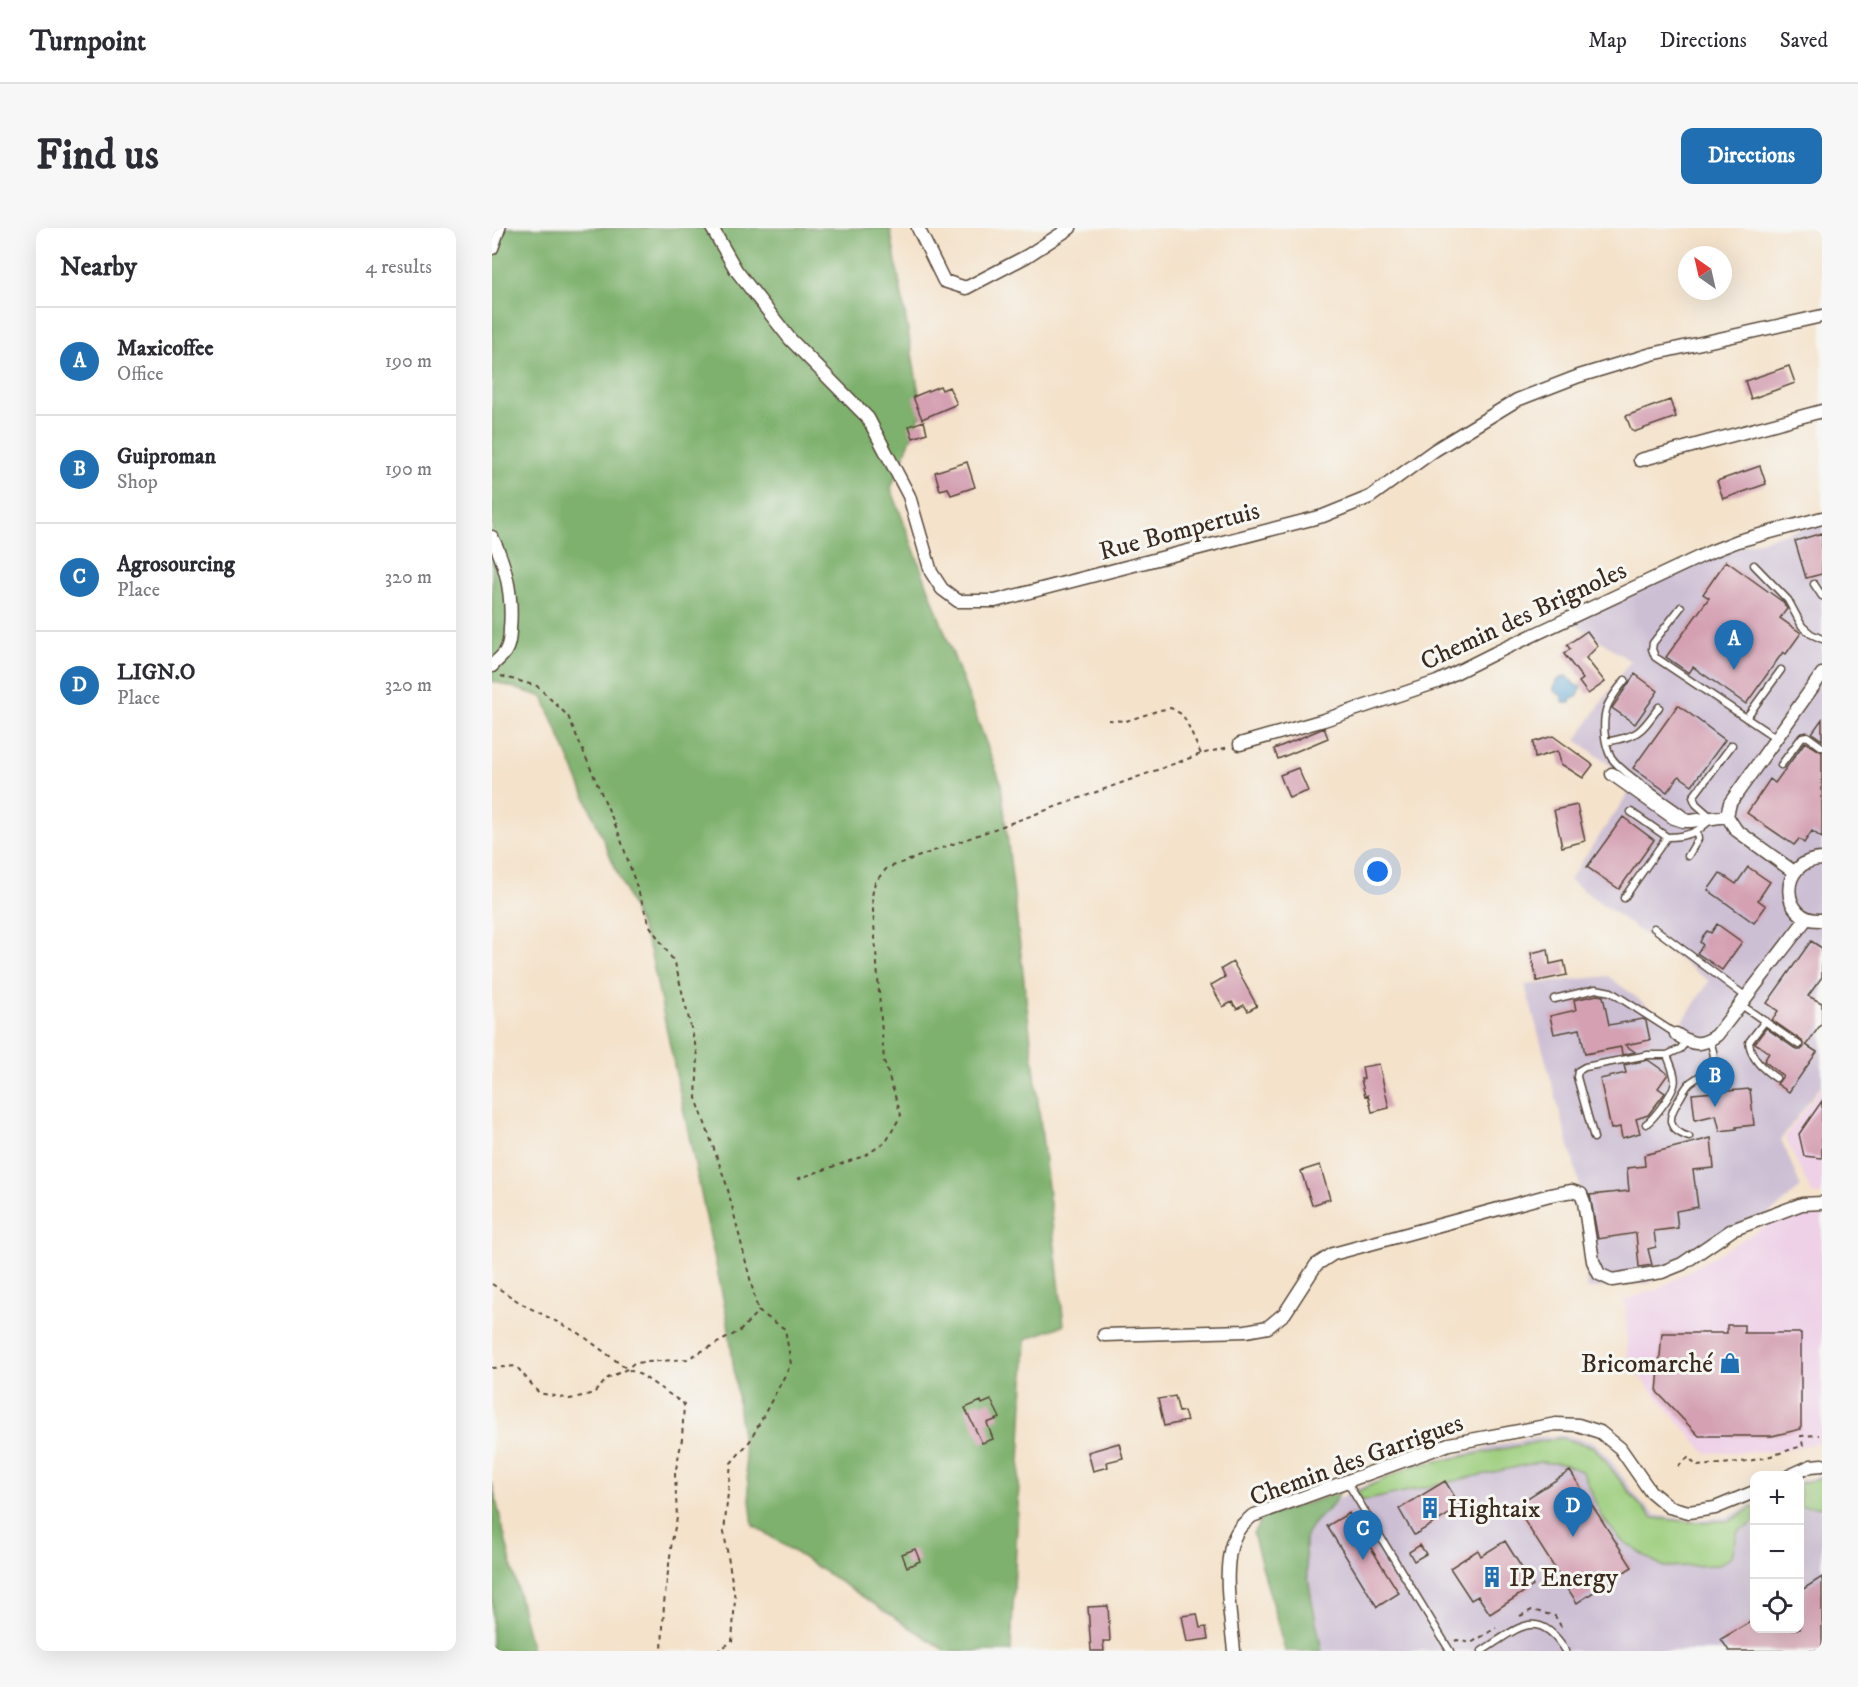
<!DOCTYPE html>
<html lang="en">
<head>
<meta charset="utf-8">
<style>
	:root { --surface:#fff; --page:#f7f7f7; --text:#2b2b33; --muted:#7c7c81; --line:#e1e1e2; --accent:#1f6fb2 }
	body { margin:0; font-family:"IM FELL DW Pica",serif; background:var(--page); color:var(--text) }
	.controls { position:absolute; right:18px; bottom:18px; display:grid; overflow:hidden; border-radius:12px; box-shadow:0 6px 24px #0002 }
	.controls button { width:54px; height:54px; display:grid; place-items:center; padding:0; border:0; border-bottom:2px solid var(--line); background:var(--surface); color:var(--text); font:30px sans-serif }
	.compass { position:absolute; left:1186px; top:18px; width:54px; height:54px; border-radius:50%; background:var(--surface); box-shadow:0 6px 24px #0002; rotate:326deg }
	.you { position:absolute; left:886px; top:644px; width:21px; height:21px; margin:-15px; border:4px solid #fff; border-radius:50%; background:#1a73e8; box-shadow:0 0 0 9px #1a73e833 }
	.badge { display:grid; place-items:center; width:39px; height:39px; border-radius:50%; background:var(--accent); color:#fff; font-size:20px; font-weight:700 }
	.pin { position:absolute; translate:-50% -50px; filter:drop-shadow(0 2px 3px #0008) }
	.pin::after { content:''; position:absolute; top:32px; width:21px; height:18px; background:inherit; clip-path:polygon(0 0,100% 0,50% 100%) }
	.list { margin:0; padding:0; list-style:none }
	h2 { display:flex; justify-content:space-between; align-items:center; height:78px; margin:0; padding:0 24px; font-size:26px }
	h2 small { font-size:20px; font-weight:400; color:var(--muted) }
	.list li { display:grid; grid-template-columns:39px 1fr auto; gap:18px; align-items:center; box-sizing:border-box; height:108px; padding:0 24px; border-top:2px solid var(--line) }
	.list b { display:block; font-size:22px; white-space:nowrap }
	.list p { margin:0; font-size:20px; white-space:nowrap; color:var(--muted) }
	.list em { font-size:20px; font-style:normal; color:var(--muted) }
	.icon { flex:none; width:33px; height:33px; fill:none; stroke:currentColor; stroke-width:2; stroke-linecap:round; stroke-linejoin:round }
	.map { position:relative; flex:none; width:1330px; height:1423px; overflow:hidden; border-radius:12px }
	header { display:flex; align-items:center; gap:36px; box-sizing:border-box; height:84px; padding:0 30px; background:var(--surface); border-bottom:2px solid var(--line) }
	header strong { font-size:28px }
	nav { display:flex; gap:33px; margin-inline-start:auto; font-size:21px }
	.intro { display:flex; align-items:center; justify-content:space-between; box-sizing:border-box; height:144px; padding:0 36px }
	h1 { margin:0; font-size:42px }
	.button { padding:15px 27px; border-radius:12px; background:var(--accent); color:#fff; font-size:21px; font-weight:700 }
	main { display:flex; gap:36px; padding:0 36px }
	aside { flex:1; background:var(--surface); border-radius:12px; box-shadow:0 6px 24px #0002 }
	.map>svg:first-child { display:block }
	.built { fill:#eed0e7 }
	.industrial { fill:#ccbed3 }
	.green { fill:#9dce7e; stroke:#6c7c4e; stroke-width:1.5 }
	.forest { fill:#7eb16d; stroke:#5c6e46; stroke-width:1.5 }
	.water { fill:#5da5d3; stroke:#4c6878; stroke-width:1.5 }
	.building { fill:#d4a0b2 }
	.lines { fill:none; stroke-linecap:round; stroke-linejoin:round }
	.service-casing { stroke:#574638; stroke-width:9 }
	.minor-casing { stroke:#574638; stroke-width:15 }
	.path { stroke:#574638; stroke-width:2; stroke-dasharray:4.5 4.5; stroke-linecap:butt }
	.service { stroke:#fff; stroke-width:6 }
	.minor { stroke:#fff; stroke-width:12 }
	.labels { text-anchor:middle; stroke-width:6; stroke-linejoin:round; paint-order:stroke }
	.street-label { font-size:26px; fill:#3b2a1e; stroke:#f6f6f2 }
	.poi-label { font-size:26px; fill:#3b2a1e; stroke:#f6f6f2; text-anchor:start }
</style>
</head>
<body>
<header>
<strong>Turnpoint</strong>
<nav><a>Map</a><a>Directions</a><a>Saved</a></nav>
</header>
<div class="intro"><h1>Find us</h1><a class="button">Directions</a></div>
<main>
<aside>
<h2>Nearby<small>4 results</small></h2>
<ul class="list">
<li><span class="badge">A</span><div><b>Maxicoffee</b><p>Office</p></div><em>190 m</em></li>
<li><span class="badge">B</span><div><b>Guiproman</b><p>Shop</p></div><em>190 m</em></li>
<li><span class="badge">C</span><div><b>Agrosourcing</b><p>Place</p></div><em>320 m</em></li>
<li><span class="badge">D</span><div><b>LIGN.O</b><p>Place</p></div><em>320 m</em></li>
</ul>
</aside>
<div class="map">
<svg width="1330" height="1423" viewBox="0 0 1330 1423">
	<rect width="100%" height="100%" fill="#f6f6f2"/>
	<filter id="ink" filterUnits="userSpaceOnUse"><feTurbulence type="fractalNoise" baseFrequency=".0167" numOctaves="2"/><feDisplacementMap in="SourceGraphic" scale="12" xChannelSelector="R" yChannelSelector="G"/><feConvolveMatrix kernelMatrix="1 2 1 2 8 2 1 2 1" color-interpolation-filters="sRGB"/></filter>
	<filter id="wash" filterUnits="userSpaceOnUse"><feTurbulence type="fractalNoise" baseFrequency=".008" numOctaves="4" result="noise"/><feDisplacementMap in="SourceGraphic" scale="24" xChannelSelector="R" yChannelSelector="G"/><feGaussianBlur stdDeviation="1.35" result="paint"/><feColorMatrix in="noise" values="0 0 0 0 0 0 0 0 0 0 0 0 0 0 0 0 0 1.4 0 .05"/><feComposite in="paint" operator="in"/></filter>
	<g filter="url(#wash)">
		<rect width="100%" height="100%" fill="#f4e2ca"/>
		<path class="built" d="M1330 859V967L1320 966 1293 909Z
			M1330 984V1214L1285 1223 1214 1225 1136 1135 1133 1072 1166 1061 1279 995Z"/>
		<path class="industrial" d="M1330 295V856L1289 911 1309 959 1284 981 1157 1055 1095 1061 1087 954 1033 757 1116 748 1186 801 1217 753 1077 652 1143 556 1084 512 1138 433 1081 394 1226 325Z
			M1073 1207 1103 1215 1116 1229 1149 1274 1164 1287 1198 1292 1236 1289 1262 1276V1400H1308V1253L1330 1247V1423H830L813 1329V1310L821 1295 846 1271 866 1260 923 1237 1037 1210Z"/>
		<path class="green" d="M1068 1210 1102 1219 1146 1275 1161 1290 1199 1294 1238 1293 1262 1278V1295L1246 1303 1240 1328 1227 1337 1172 1339 1158 1331 1127 1310 1110 1289 1091 1244 1072 1236 1047 1234 876 1272H869L864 1264 921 1238Z
			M1330 1251V1279L1308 1278V1255Z"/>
		<path class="forest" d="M0 0H398L430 183 399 260 509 555 572 1097 534 1111 519 1423H454L261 1297 236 1094 158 722 51 469 0 453Z
			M0 1255 40 1423H0Z
			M847 1265C843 1281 820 1290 814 1308 808 1324 826 1402 830 1423H793L761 1305 770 1290Z"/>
		<path class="water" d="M1073 448 1077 450 1084 458H1087L1089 460 1086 468 1078 472V475H1072L1069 467 1062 463C1061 455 1066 451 1073 448Z"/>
		<g id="blocks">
			<path class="building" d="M1297 138 1303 155 1259 171 1253 153Z
				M448 158 450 162 457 159 465 176 430 191 421 169Z
				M1178 172 1184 189 1142 204 1139 201 1134 188Z
				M432 193 435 205 421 210 417 198Z
				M475 234 483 259 459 267 456 260 448 262 443 244Z
				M1268 238 1274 256 1231 271 1225 253Z
				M1330 305V346L1314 350 1303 313Z
				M1234 333 1291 374 1295 381 1288 390 1309 405 1294 426 1291 424 1254 476 1201 439 1197 445 1174 429 1217 370 1211 366Z
				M1095 403 1106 418 1094 430 1113 454 1096 466 1087 454 1091 451 1072 426 1078 421 1075 417Z
				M1143 446 1166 463 1143 496 1120 480Z
				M1186 477 1233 512 1200 557 1187 548 1175 564 1141 540Z
				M1330 491V512L1320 505Z
				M832 500 836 510 786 531 782 521Z
				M1061 508 1101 537 1091 550 1069 536 1066 523 1043 530 1041 514Z
				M1313 514 1330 524V610L1320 603 1312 615 1307 611 1302 617 1255 585 1278 551 1283 555Z
				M806 540 816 563 797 570 788 547Z
				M1085 577 1093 613 1070 619 1062 582Z
				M1131 589 1162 612 1127 661 1095 639Z
				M1256 639 1278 654 1266 672 1274 678 1262 695 1216 662 1228 645 1244 656Z
				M1225 696 1250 714 1230 742 1205 725 1211 717 1208 714 1211 708 1215 703 1219 705Z
				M1319 713 1330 720V749L1316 768 1330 775V795L1314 817 1325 824 1297 864 1285 856 1291 848 1272 833 1277 825 1263 815 1274 800 1305 822H1309L1312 819 1310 813 1280 792 1286 783 1275 775Z
				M1056 721 1058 736 1072 733 1075 747 1045 753 1039 725Z
				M741 734 765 778 756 783 752 777 745 781 740 774 731 779 719 757 733 749 729 741Z
				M1105 767 1111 768 1117 797 1151 791 1154 793 1158 812 1133 817 1143 824 1130 827 1129 819 1093 826 1088 801 1062 806 1058 788 1084 782 1082 772Z
				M1156 832 1176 846 1166 860 1173 865 1156 887 1144 891 1148 905 1130 910 1128 899 1119 901 1108 851 1134 845 1132 837Z
				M887 836 897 880 880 884 876 867 873 868 869 851H872L870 839Z
				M1258 861 1262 897 1244 899V901L1228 903 1224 887 1203 892 1200 866Z
				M1330 873V930L1312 928 1307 906Z
				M1219 910 1222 940 1201 942 1206 979 1184 983 1186 1000 1162 1003 1164 1019 1156 1021 1160 1037 1147 1039 1144 1005 1106 1011 1098 967 1137 963 1135 940 1153 938 1152 927Z
				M828 937 838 971 820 977 809 943Z
				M1235 1097H1252V1105H1309V1201L1280 1208H1207L1165 1164 1170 1105H1235Z
				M683 1168 687 1184 692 1183 695 1193 672 1198 666 1171Z
				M499 1172 508 1190 495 1195 501 1211 490 1215 473 1180 489 1173 490 1176Z
				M627 1215 631 1230 615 1234 616 1239 601 1243 596 1224Z
				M1078 1243 1140 1339 1085 1375 1023 1278Z
				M953 1253 969 1279 922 1307 907 1281Z
				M857 1285 907 1365 885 1379 835 1298Z
				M1013 1313 1041 1358 998 1386 986 1368 979 1372 958 1340 986 1322 989 1328Z
				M928 1317 934 1326 922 1333 917 1324Z
				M423 1321 428 1333 415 1339 410 1326Z
				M1330 1349V1423H1237L1229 1411 1263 1391V1401H1308V1363Z
				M616 1378 618 1413H611L612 1423H599L596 1379Z
				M705 1386 708 1400 714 1399 716 1411 695 1414 690 1388Z"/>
		</g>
	</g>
	<g filter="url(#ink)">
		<use href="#blocks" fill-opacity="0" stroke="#574638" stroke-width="1.5"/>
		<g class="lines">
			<defs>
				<path id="service" d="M1262 337 1296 372 1310 398 1319 406 1330 411
					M1322 356 1330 368
					M1189 379 1161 415 1160 421 1163 429 1284 510
					M1133 452C1127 460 1119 469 1115 479 1110 493 1112 516 1119 529 1129 545 1174 573 1191 586L1199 593
					M1254 490 1289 442
					M1114 514C1147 508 1148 505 1167 479
					M1289 537 1310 509 1315 508 1330 519
					M1139 584 1175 609
					M1196 628 1206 611 1205 604
					M1132 670 1175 609C1194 609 1206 605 1220 590L1204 576 1201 569 1240 517
					M1162 700 1253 768
					M1062 771 1104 761 1119 764 1184 806
					M1248 776 1307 817
					M1273 793 1257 814C1259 831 1271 841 1284 850
					M1154 896C1161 891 1166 884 1171 877 1187 855 1185 852 1175 827
					M1197 909C1173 901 1176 888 1188 870 1191 865 1194 858 1199 854 1206 849 1216 844 1220 835 1224 827 1220 821 1218 813
					M1102 910 1085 849 1086 843 1093 839 1156 827H1175L1188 821 1195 813
					M855 1254 958 1423
					M990 1423C1025 1401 1046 1377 1074 1423"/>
				<path id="minor" d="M220 0 244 42 298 111 376 190 417 268 439 344 450 361 466 373H503L831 288 878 269 943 222 1025 172 1087 148 1160 126 1330 88
					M426 0 452 53 474 60 535 28 578 0
					M0 20 7 0
					M1148 232 1330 183
					M0 309C15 339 21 368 18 401 18 408 17 418 13 424 10 429 4 433 0 438
					M748 516 832 492 945 454 1003 425 1218 324 1246 313 1330 290
					M1120 546 1182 590 1191 593H1199L1235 588
					M1330 631C1285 632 1288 695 1330 692
					M1302 644 1244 602 1235 588 1238 575 1330 446
					M1184 806C1200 817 1209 819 1225 807L1315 690
					M612 1107 754 1103 776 1099 793 1085 824 1037 841 1026 1058 967 1080 963 1089 966 1092 974 1101 1033 1107 1046 1120 1052 1170 1044 1190 1036 1240 1002 1310 976 1330 975
					M1297 1248 1319 1238 1330 1237
					M742 1423C739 1390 727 1329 747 1301 750 1296 756 1292 760 1288L957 1216 1064 1196 1086 1197 1108 1204 1128 1220 1158 1263 1177 1279 1197 1284 1223 1280 1262 1264"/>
			</defs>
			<use href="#service" class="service-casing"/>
			<use href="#minor" class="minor-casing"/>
			<path class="path" d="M9 448 45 458 76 488 127 606 158 698 183 735 206 828 204 870 235 958 266 1083 293 1101 299 1136 258 1213 239 1235 232 1304 243 1371 240 1414 225 1423
				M616 492 634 493 668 482 679 480 691 487 709 526
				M305 951 372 928 394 914 409 887 392 833 380 668 383 654 395 640 709 526 737 519
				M0 1056 30 1076 87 1105 135 1141 149 1147 192 1176 190 1211 183 1246 185 1290 180 1313 172 1375 170 1423
				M0 1140 24 1138 47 1165 78 1171 102 1165 116 1150 135 1141 142 1135 195 1131 248 1103 266 1083
				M1186 1238 1197 1229 1204 1238C1228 1236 1252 1235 1275 1229 1287 1226 1298 1221 1311 1218L1309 1208 1327 1207
				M1028 1388 1040 1382 1063 1388 1070 1400
				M963 1413 965 1412 979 1415 1004 1400"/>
			<use href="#service" class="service"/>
			<use href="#minor" class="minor"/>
		</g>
	</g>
	<defs>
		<symbol id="shop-bare" viewBox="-9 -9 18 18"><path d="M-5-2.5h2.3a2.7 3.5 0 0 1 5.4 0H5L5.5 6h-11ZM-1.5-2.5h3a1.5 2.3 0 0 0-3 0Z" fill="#1f6fb2" stroke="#f6f6f2" stroke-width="2.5" paint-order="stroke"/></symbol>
		<symbol id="building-bare" viewBox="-9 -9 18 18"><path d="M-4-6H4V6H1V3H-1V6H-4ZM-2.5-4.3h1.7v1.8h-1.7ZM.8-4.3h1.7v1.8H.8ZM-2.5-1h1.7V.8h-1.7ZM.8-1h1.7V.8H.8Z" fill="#1f6fb2" stroke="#f6f6f2" stroke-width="2.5" paint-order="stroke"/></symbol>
	</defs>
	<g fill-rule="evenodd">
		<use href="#shop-bare" x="1223" y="1120" width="30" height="30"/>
		<use href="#building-bare" x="923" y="1265" width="30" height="30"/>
		<use href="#building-bare" x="985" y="1334" width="30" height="30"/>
	</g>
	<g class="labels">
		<g class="street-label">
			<text transform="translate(687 302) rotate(-15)" y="9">Rue Bompertuis</text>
			<text transform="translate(1031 387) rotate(-25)" y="9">Chemin des Brignoles</text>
			<text transform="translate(864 1231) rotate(-20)" y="9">Chemin des Garrigues</text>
		</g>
		<g class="poi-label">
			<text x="1221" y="1144" text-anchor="end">Bricomarché</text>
			<text x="955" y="1289">Hightaix</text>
			<text x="1017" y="1358">IP Energy</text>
		</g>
	</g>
</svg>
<div class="controls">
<button>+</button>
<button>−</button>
<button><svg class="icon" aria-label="locate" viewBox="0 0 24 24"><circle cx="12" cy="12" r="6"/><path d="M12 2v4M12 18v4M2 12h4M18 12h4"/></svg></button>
</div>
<svg class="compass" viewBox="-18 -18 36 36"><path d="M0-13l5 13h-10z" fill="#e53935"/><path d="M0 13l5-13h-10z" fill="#7c7c81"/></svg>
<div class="you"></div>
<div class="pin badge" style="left:1242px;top:442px">A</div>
<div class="pin badge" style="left:1223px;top:879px">B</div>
<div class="pin badge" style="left:871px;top:1332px">C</div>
<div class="pin badge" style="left:1081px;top:1309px">D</div>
</div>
</main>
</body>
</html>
